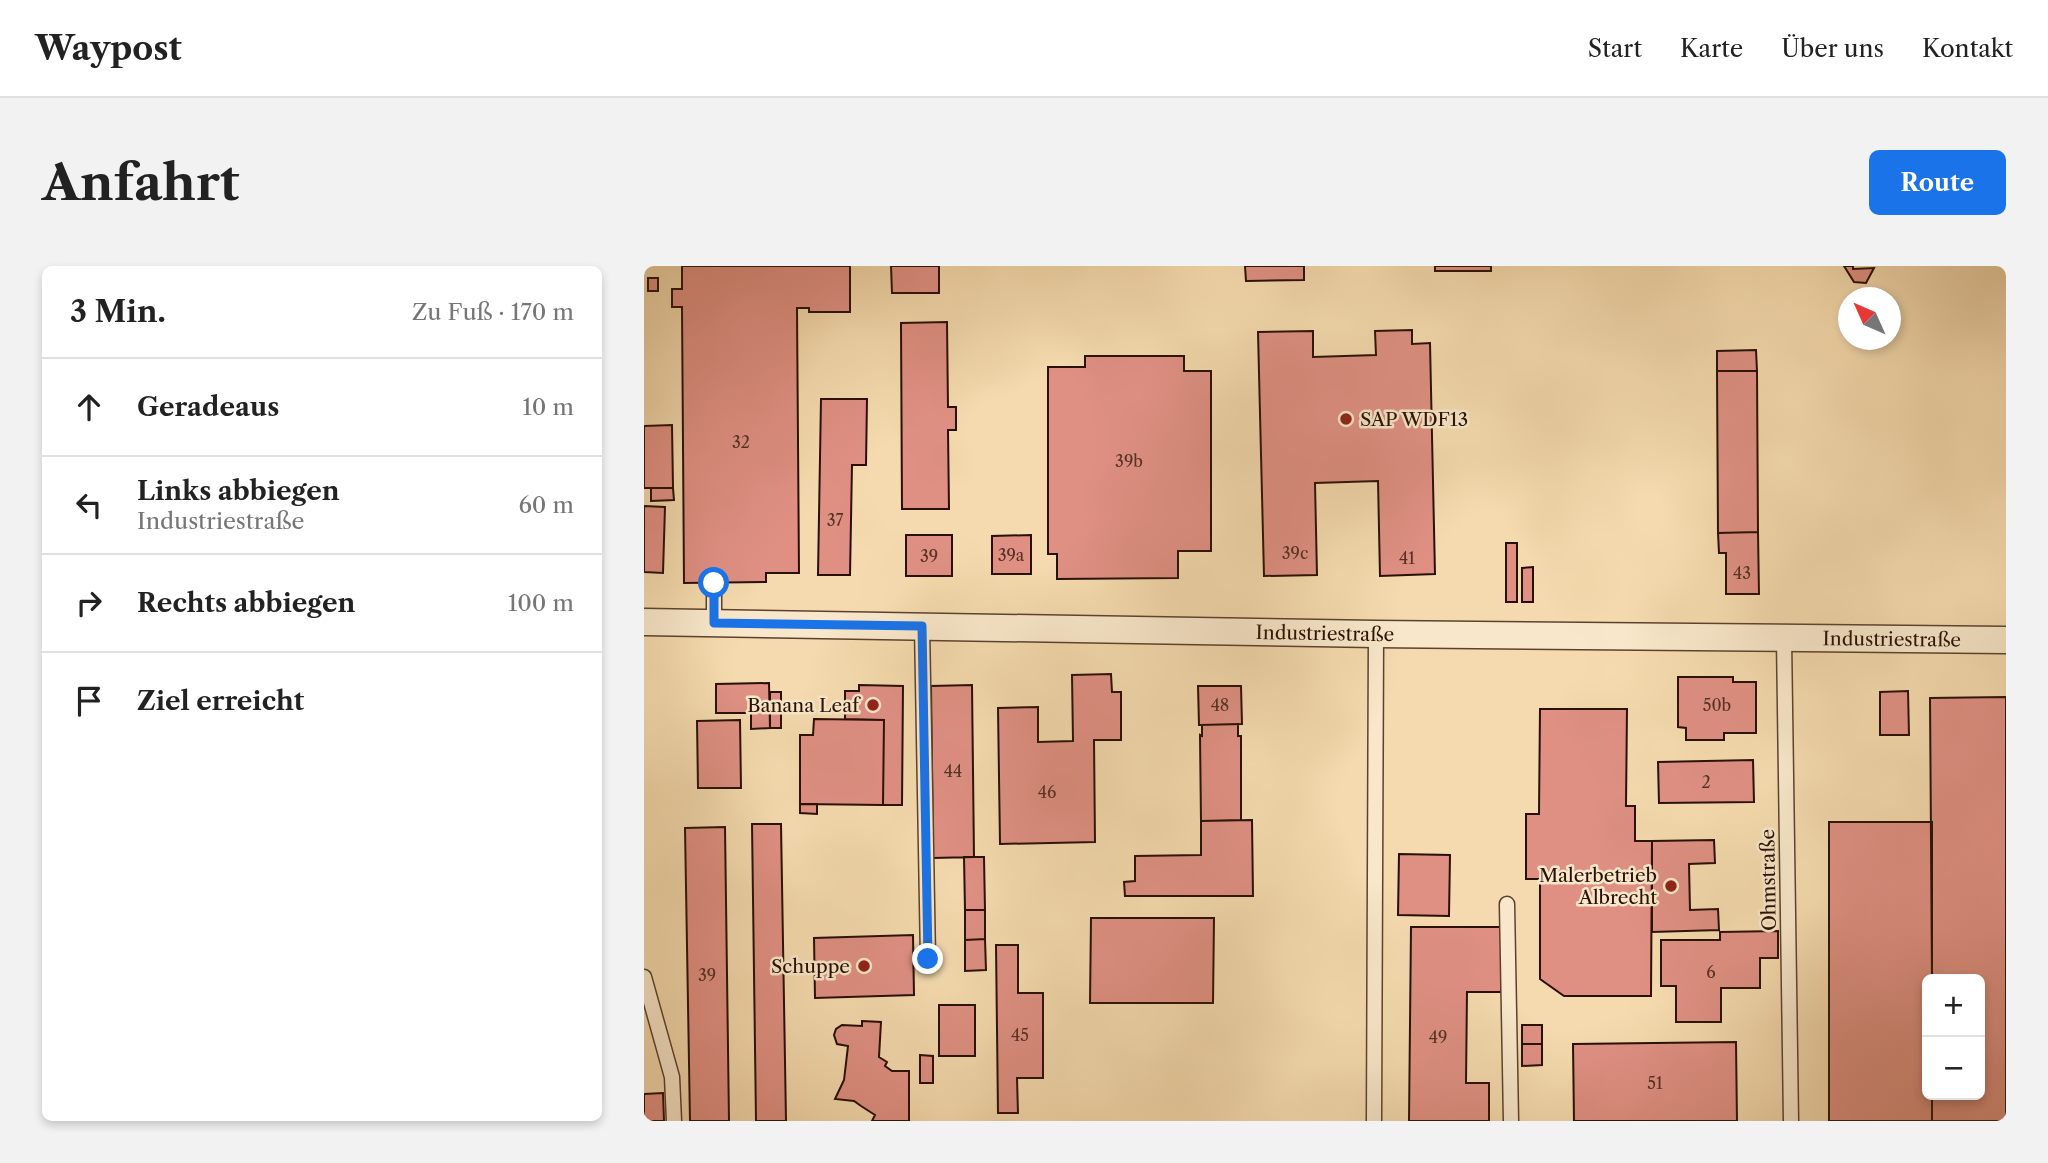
<!DOCTYPE html>
<html lang="de">
<head>
<meta charset="utf-8">
<style>
	:root { --surface:#fff; --page:#f2f2f2; --text:#222; --muted:#767676; --line:#e0e0e0; --accent:#1a73e8 }
	body { margin:0; font-family:"Libre Caslon Text",serif; background:var(--page); color:var(--text) }
	.controls { position:absolute; right:21px; bottom:21px; display:grid; overflow:hidden; border-radius:10px; box-shadow:0 4px 10px #0003 }
	.controls button { width:63px; height:63px; display:grid; place-items:center; padding:0; border:0; border-bottom:2px solid var(--line); background:var(--surface); color:var(--text); font:35px sans-serif }
	.compass { position:absolute; left:1194px; top:21px; width:63px; height:63px; border-radius:50%; background:var(--surface); box-shadow:0 4px 10px #0003; rotate:315deg }
	.stop { position:absolute; width:21px; height:21px; margin:-16px; border:5px solid #1a73e8; border-radius:50%; background:#fff }
	.stop.end { background:#1a73e8; border-color:#fff; box-shadow:0 2px 7px #0008 }
	.list { margin:0; padding:0; list-style:none }
	h2 { display:flex; justify-content:space-between; align-items:center; height:91px; margin:0; padding:0 28px; font-size:30px }
	h2 small { font-size:23px; font-weight:400; color:var(--muted) }
	.list li { display:grid; grid-template-columns:46px 1fr auto; gap:21px; align-items:center; box-sizing:border-box; height:98px; padding:0 28px; border-top:2px solid var(--line) }
	.list b { display:block; font-size:26px; white-space:nowrap }
	.list p { margin:0; font-size:23px; white-space:nowrap; color:var(--muted) }
	.list em { font-size:23px; font-style:normal; color:var(--muted) }
	.icon { flex:none; width:38px; height:38px; fill:none; stroke:currentColor; stroke-width:2; stroke-linecap:round; stroke-linejoin:round }
	.map { position:relative; flex:none; width:1362px; height:855px; overflow:hidden; border-radius:10px }
	header { display:flex; align-items:center; gap:42px; box-sizing:border-box; height:98px; padding:0 35px; background:var(--surface); border-bottom:2px solid var(--line) }
	header strong { font-size:33px }
	nav { display:flex; gap:38px; margin-inline-start:auto; font-size:24px }
	.intro { display:flex; align-items:center; justify-content:space-between; box-sizing:border-box; height:168px; padding:0 42px }
	h1 { margin:0; font-size:49px }
	.button { padding:18px 32px; border-radius:10px; background:var(--accent); color:#fff; font-size:24px; font-weight:700 }
	main { display:flex; gap:42px; padding:0 42px }
	aside { flex:1; background:var(--surface); border-radius:10px; box-shadow:0 4px 10px #0003 }
	.map>svg:first-child { display:block }
	.building { fill:#df9083; stroke:#291004; stroke-width:2 }
	.lines { fill:none; stroke-linecap:round; stroke-linejoin:round }
	.service-casing { stroke:#5c422e; stroke-width:17 }
	.minor-casing { stroke:#5c422e; stroke-width:29 }
	.service { stroke:#f8e7ca; stroke-width:14 }
	.minor { stroke:#f8e7ca; stroke-width:26 }
	.route { stroke:#1a73e8; stroke-width:9 }
	.poi-dot { fill:#8f2418; stroke:#f8e7ca; stroke-width:2.5 }
	.labels { text-anchor:middle; stroke-width:5; stroke-linejoin:round; paint-order:stroke }
	.number-label { font-size:16px; fill:#563024 }
	.poi-label { font-size:19px; fill:#291004; stroke:#f8e7ca; text-anchor:end }
	.street-label { font-size:19px; fill:#291004; stroke:#f8e7ca }
</style>
</head>
<body>
<header>
<strong>Waypost</strong>
<nav><a>Start</a><a>Karte</a><a>Über uns</a><a>Kontakt</a></nav>
</header>
<div class="intro"><h1>Anfahrt</h1><a class="button">Route</a></div>
<main>
<aside>
<h2>3 Min.<small>Zu Fuß · 170 m</small></h2>
<ul class="list">
<li><svg class="icon" aria-label="ahead" viewBox="0 0 24 24"><path d="M12 20V5M6 11l6-6 6 6"/></svg><div><b>Geradeaus</b></div><em>10 m</em></li>
<li><svg class="icon" aria-label="left" viewBox="0 0 24 24"><path d="M17 20v-9H6M10 6l-5 5 5 5"/></svg><div><b>Links abbiegen</b><p>Industriestraße</p></div><em>60 m</em></li>
<li><svg class="icon" aria-label="right" viewBox="0 0 24 24"><path d="M7 20v-9h11M14 6l5 5-5 5"/></svg><div><b>Rechts abbiegen</b></div><em>100 m</em></li>
<li><svg class="icon" aria-label="arrive" viewBox="0 0 24 24"><path d="M6 21V4h12l-3 4 3 4H6"/></svg><div><b>Ziel erreicht</b></div></li>
</ul>
</aside>
<div class="map">
<svg width="1362" height="855" viewBox="0 0 1362 855">
	<rect width="100%" height="100%" fill="#f4daae"/>
	<filter id="stains"><feTurbulence type="fractalNoise" baseFrequency=".00286" numOctaves="4"/><feColorMatrix values="0 0 0 0 .2 0 0 0 0 .09 0 0 0 0 .02 0 0 0 .5 -.17"/></filter>
	<radialGradient id="worn" r=".72"><stop offset=".6" stop-color="#630" stop-opacity="0"/><stop offset="1" stop-color="#630" stop-opacity=".3"/></radialGradient>
	<path class="building" d="M38 0H206V46H165V42H153L155 307H122V316L40 317 38 41H28V23H38Z
		M247 0H295V27H248Z
		M601 0H660V14L602 15Z
		M791 0H847V5H791Z
		M1200 0H1209V3L1230 2 1222 17 1210 16Z
		M4 12H14V25H4Z
		M303 56 304 141H312V164H304L305 243H258L257 57Z
		M768 64V78L786 77 791 308 736 310 734 215 671 217 673 309 620 310 614 66 669 65V91L732 89 731 65Z
		M1112 84 1113 105H1073V85Z
		M441 90H540V105H567V285H534V312L413 313V288H404V101H441Z
		M1073 105H1113L1114 266 1074 267Z
		M177 133H223L222 199H208L206 309H174Z
		M28 159 29 222H0V160Z
		M7 222H29L30 234 7 235Z
		M0 240 21 241 19 307 0 306Z
		M1114 266 1115 328H1082V287H1075L1074 267Z
		M262 269H308V310H262Z
		M387 269V308H348V270Z
		M862 277H873V336H862Z
		M889 301V336H878V302Z
		M467 408 468 426H477V474H450L451 576 356 578 354 442 394 441V476L429 475 428 409Z
		M1034 411H1089V416H1112V467H1080V474H1042V462L1034 461Z
		M125 417 126 462 107 463V447H72V418Z
		M215 419 259 420 258 539H239L240 454 201 453V425H215Z
		M328 419 330 591 289 592 287 420Z
		M554 420H597L598 458 555 459Z
		M1264 425 1265 469H1236V426Z
		M126 426H137V462H126Z
		M1362 431V855H1288V829H1336V713H1288L1286 432Z
		M896 443H983L982 540H991V575H1008L1007 730H920L896 713V613H882V548H895Z
		M170 453 240 454 239 539 156 538V469H169Z
		M96 454 97 522H54L53 455Z
		M594 458V470H597V554L557 555 556 469 558 470V459Z
		M1109 494 1110 536 1015 537 1014 496Z
		M156 538H173V548L156 547Z
		M608 554 609 630H481L480 616 491 615V590L557 589V555Z
		M1185 556H1288V713H1283V829H1288V855H1185Z
		M108 558H137L142 855H112Z
		M81 561 85 855H46L41 562Z
		M1070 574 1071 597 1045 598 1046 644 1074 643 1075 664 1008 666V575Z
		M755 588 806 589 805 650 754 649Z
		M320 591H340L341 644H321Z
		M321 644H341V673L321 674Z
		M447 652H570L569 737H446Z
		M767 661H858L857 726H823L822 817H845V855H765Z
		M1134 665V692H1116V722H1077V756H1032V720H1017V674H1076V666Z
		M269 669 270 729 171 732 170 672Z
		M341 673 342 704 321 705V674Z
		M352 679H374V727H399V812H373L374 847H354Z
		M295 739H331V790H295Z
		M218 755 237 756 235 791 243 796 241 800 248 805H265V855H228L231 849 217 840 210 835 191 833 200 814 204 780 193 778 190 769 192 763 198 759 218 760Z
		M878 759H898V778H878Z
		M1092 776 1093 855H930L929 778Z
		M878 778H898V799L878 800Z
		M276 789 289 790V817H276Z
		M19 827 20 855H0V828Z"/>
	<g class="lines">
		<defs>
			<path id="service" d="M70 357V317
				M278 360 284 693
				M1140 373 1147 855
				M863 638 867 855
				M0 711 28 811 30 855
				M730 855 732 368"/>
			<g id="minor">
				<path id="s1" d="M0 356 732 368 1362 374"/>
			</g>
		</defs>
		<use href="#service" class="service-casing"/>
		<use href="#minor" class="minor-casing"/>
		<use href="#service" class="service"/>
		<use href="#minor" class="minor"/>
	</g>
	<g class="lines">
		<path class="route" d="M70 317V357L278 360 284 693"/>
	</g>
	<g class="poi-dot">
		<circle cx="702" cy="153" r="7"/>
		<circle cx="229" cy="439" r="7"/>
		<circle cx="1027" cy="620" r="7"/>
		<circle cx="220" cy="700" r="7"/>
	</g>
	<g class="labels">
		<g class="number-label">
			<text x="97" y="182">32</text>
			<text x="485" y="201">39b</text>
			<text x="191" y="260">37</text>
			<text x="651" y="293">39c</text>
			<text x="367" y="295">39a</text>
			<text x="285" y="296">39</text>
			<text x="763" y="298">41</text>
			<text x="1098" y="313">43</text>
			<text x="576" y="445">48</text>
			<text x="1073" y="445">50b</text>
			<text x="309" y="511">44</text>
			<text x="1062" y="522">2</text>
			<text x="403" y="532">46</text>
			<text x="1067" y="712">6</text>
			<text x="63" y="715">39</text>
			<text x="376" y="775">45</text>
			<text x="794" y="777">49</text>
			<text x="1011" y="823">51</text>
		</g>
		<g class="poi-label">
			<text x="716" y="160" text-anchor="start">SAP WDF13</text>
			<text x="215" y="446">Banana Leaf</text>
			<text x="1013" y="616">Malerbetrieb<tspan x="1013" dy="22">Albrecht</tspan></text>
			<text x="206" y="707">Schuppe</text>
		</g>
		<g class="street-label">
			<text dy="7" stroke="none"><textPath href="#s1" startOffset="681">Industriestraße</textPath></text>
			<text dy="7" stroke="none"><textPath href="#s1" startOffset="1248">Industriestraße</textPath></text>
			<text transform="translate(1124 614) rotate(-91)" y="7">Ohmstraße</text>
		</g>
	</g>
	<rect width="100%" height="100%" filter="url(#stains)"/>
	<rect width="100%" height="100%" fill="url(#worn)"/>
</svg>
<div class="controls">
<button>+</button>
<button>−</button>
</div>
<svg class="compass" viewBox="-18 -18 36 36"><path d="M0-13l5 13h-10z" fill="#e53935"/><path d="M0 13l5-13h-10z" fill="#767676"/></svg>
<div class="stop" style="left:70px;top:317px"></div>
<div class="stop end" style="left:284px;top:693px"></div>
</div>
</main>
</body>
</html>
